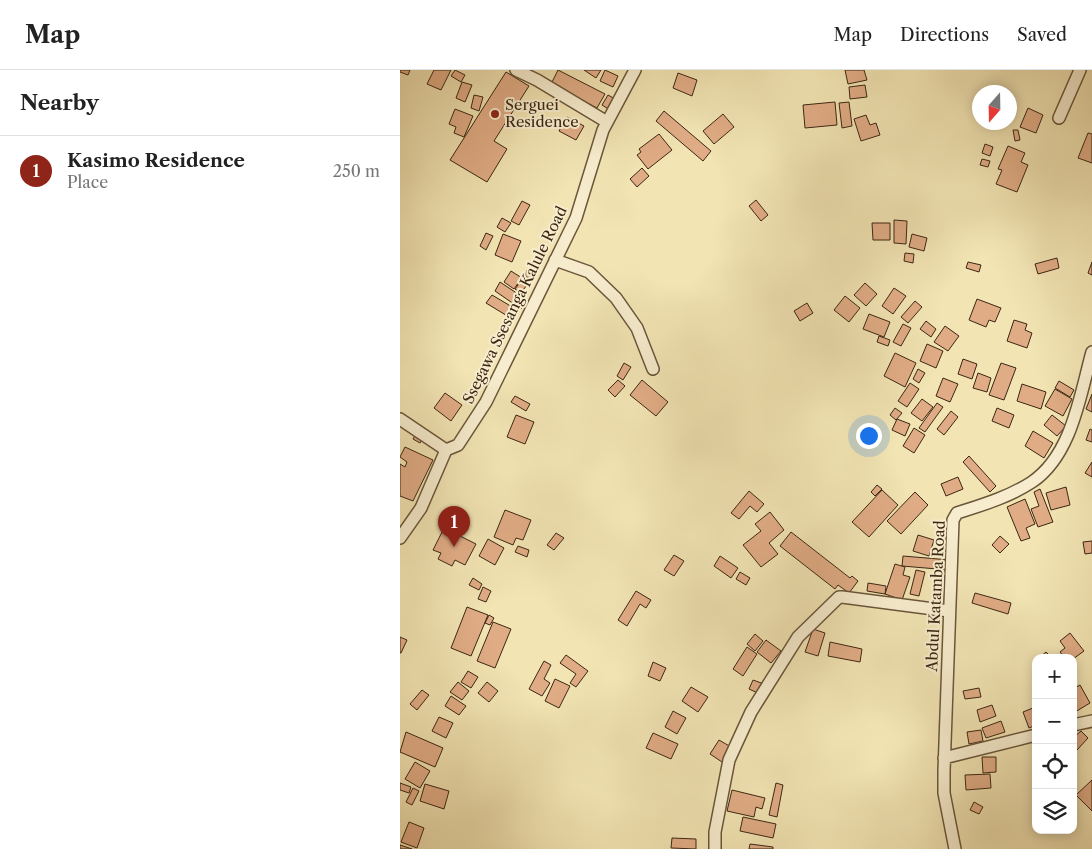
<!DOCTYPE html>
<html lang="en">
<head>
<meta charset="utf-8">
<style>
	:root { --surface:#fff; --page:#f6f6f6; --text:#222; --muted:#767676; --line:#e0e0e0; --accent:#8f2418 }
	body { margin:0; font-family:"Libre Caslon Text",serif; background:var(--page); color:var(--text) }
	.controls { position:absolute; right:15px; bottom:15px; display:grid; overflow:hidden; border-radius:10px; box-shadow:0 2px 12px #0003 }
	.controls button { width:45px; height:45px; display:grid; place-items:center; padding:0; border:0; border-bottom:1px solid var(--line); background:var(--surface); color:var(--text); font:25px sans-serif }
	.compass { position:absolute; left:572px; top:15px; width:45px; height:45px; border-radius:50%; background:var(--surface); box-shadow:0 2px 12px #0003; rotate:200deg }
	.you { position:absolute; left:468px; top:365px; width:18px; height:18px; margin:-12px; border:4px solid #fff; border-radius:50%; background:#1a73e8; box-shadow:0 0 0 8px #1a73e833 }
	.badge { display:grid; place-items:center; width:32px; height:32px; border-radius:50%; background:var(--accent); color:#fff; font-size:16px; font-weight:700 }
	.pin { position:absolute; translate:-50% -41px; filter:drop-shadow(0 1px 2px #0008) }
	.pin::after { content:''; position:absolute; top:26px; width:18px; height:15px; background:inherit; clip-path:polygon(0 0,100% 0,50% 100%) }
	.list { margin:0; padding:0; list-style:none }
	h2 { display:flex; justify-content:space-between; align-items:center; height:65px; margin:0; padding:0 20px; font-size:21px }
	h2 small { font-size:16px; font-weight:400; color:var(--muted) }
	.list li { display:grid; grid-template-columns:32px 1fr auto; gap:15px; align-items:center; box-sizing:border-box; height:70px; padding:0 20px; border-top:1px solid var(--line) }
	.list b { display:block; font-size:19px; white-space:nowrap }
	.list p { margin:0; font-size:16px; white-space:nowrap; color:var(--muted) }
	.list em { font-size:16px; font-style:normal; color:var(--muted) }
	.icon { flex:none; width:28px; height:28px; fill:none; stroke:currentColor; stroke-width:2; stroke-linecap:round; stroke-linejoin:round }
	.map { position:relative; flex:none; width:692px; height:779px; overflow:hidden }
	header { display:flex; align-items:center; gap:30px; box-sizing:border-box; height:70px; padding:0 25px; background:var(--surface); border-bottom:1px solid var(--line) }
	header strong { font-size:24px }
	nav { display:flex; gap:28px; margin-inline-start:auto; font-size:18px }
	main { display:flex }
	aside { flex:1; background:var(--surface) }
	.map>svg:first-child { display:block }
	.building { fill:#e0ac85; stroke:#3c2713 }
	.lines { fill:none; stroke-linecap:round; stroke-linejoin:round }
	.street-casing { stroke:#6a563b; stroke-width:14 }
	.street { stroke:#f7edce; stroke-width:11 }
	.poi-dot { fill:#8f2418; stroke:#f7edce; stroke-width:2 }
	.labels { text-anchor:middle; stroke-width:4; stroke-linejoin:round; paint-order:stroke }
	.poi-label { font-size:15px; fill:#3c2713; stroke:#f7edce; text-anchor:start }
	.street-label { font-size:15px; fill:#3c2713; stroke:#f7edce }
</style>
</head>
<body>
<header>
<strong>Map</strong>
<nav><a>Map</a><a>Directions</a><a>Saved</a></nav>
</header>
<main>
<aside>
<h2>Nearby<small></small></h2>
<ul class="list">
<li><span class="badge">1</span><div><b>Kasimo Residence</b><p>Place</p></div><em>250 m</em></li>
</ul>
</aside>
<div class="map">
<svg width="692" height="779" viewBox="0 0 692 779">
	<rect width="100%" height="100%" fill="#f2e4b3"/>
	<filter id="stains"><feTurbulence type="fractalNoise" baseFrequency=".004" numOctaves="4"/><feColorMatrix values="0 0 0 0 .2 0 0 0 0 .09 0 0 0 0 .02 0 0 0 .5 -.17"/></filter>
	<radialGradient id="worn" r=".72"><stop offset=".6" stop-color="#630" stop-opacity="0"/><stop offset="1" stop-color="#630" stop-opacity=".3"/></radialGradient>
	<path class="building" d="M0 0H10L8 5 0 2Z
		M34 0H51L41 20 27 14Z
		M55 0 65 5 61 12 51 6Z
		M158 0 205 24 197 38 151 14Z
		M184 0H201L196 8Z
		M205 0 218 6 213 17 200 11Z
		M445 0H464L467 10 448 14Z
		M106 2 129 16 94 71 107 79 87 112 50 90Z
		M278 3 297 10 292 26 273 18Z
		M62 12 72 15 65 32 56 28Z
		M465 15 467 27 450 29 449 17Z
		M74 25 83 27 79 41 71 38Z
		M208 25 217 30 210 40 202 35Z
		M435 32 437 55 405 58 403 35Z
		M449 32 452 56 442 58 439 33Z
		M628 38 643 45 636 63 620 57Z
		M55 39 73 46 64 67 54 63 56 57 49 54Z
		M264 41 311 81 303 91 256 51Z
		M323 44 334 57 314 74 303 61Z
		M466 45 470 55 476 53 480 65 461 71 454 49Z
		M167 47 184 56 176 70 159 61Z
		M613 60H618L620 70 615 71Z
		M688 63 692 64V93L678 88Z
		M259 64 272 80 248 99 237 85 241 82 239 79Z
		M585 74 593 77 590 86 582 83Z
		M608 76 625 83 621 92 628 95 617 122 596 114 602 100 598 99Z
		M582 89 590 91 588 97 580 95Z
		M242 98 249 106 237 117 230 109Z
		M356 130 368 145 361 151 349 136Z
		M122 131 130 135 119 155 111 151Z
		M102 148 111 153 105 162 97 157Z
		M494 150 507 151 506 174 494 173Z
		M472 153H490V170H473Z
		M86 163 93 166 86 180 80 176Z
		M103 164 121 171 112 192 95 185Z
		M512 164 527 168 524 181 509 177Z
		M505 183 514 184 513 193 504 191Z
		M657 188 659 198 638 204 635 194Z
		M568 192 581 195 579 202 566 198Z
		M692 192V205L688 203Z
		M127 200 135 204 132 210 125 206Z
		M111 201 122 208 114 219 104 212Z
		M123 208 129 212 121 223 115 219Z
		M100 212 127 230 121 239 95 221Z
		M465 213 477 224 466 236 454 225Z
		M494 218 506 226 493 244 482 236Z
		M92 225 119 241 114 250 86 233Z
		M445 226 460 238 449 252 434 240Z
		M577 229 601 238 595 252 589 250 586 257 569 250Z
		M515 231 522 237 508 253 501 247Z
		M407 233 413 243 400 251 394 241Z
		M469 244 490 252 484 267 463 259Z
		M614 250 627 254 625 260 632 263 627 278 607 271Z
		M526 251 536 259 531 267 520 259Z
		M503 254 511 258 501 276 493 272Z
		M545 256 559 266 548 281 534 272Z
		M479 266 490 270 488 276 477 272Z
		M527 274 543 281 536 298 520 291Z
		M495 283 516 293 505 317 484 306Z
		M563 289 577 294 572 309 558 304Z
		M224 293 231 297 223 310 217 306Z
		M601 293 616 298 604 330 589 325Z
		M518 299 525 303 519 313 513 309Z
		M578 303 591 308 587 322 573 318Z
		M543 308 558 314 550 332 536 326Z
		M218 310 225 316 215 327 208 320Z
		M242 310 268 332 256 346 230 325Z
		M659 311 674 320 670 327 655 318Z
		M510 313 519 319 507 337 498 331Z
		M622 314 646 322 641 339 617 331Z
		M655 319 672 329 663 346 645 336Z
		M45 323 62 335 51 351 34 338Z
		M692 324V342L686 339Z
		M115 326 130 334 126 341 111 332Z
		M522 329 533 337 522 351 511 343Z
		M537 333 543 337 525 362 519 358Z
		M495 338 502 343 496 350 490 345Z
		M597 338 614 345 609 358 592 351Z
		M551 341 558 347 544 365 537 359Z
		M116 345 134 352 125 374 107 367Z
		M652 345 666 356 657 366 644 355Z
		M497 349 510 354 505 366 492 360Z
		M514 358 525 365 514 383 503 376Z
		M690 359 692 360V372L686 370Z
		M633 361 653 373 644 388 625 376Z
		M17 362 24 366 20 373 13 369Z
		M5 377 33 390 13 431 0 426V394L5 397 7 392 0 387Z
		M569 386 596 416 590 422 563 392Z
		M692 392V407L685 403Z
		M558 407 563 419 546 426 541 414Z
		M477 415 482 419 475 426 471 422Z
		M666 417 670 435 651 440 646 423Z
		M640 419 653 452 638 457 631 439 639 436 634 422Z
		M482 420 498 435 469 467 452 452Z
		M349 421 364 434 357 442 350 436 339 449 331 443Z
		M515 422 528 435 501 464 487 451Z
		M625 429 635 454 626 458 630 468 621 471 607 437Z
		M105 440 131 450 123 470 116 468 113 475 94 467Z
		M370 442 384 460 369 473 378 484 361 497 343 475 361 461 355 454Z
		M44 458 76 474 65 495 55 490 52 496 38 489 41 483 33 480Z
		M391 462 450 508 452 506 458 511 449 523 438 515 435 519 380 476Z
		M156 463 164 468 154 480 147 475Z
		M518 465 534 470 529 486 513 481Z
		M600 466 609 474 600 483 592 475Z
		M88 469 104 478 95 495 79 486Z
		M692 471V483L685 484 683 472Z
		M118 476 129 480 127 487 115 482Z
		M274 485 284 491 274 506 264 500Z
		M320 486 338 498 331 508 314 496Z
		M503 486 550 490 549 500 502 496Z
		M495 494 505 497 503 505 510 507 502 530 485 524Z
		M516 500 525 502 519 526 510 524Z
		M340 502 350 508 346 515 336 509Z
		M73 508 82 514 79 520 69 515Z
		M468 513 486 516 485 524 467 521Z
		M83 517 91 521 86 532 78 529Z
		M236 521 251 530 246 538 240 534 227 556 218 550Z
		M575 523 611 533 608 544 572 533Z
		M67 537 88 545 71 586 51 578Z
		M89 545 94 548 90 555 85 553Z
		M93 552 111 559 95 598 77 591Z
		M413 559 425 563 418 586 405 582Z
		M670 563 684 581 673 589 665 588 660 582 665 578 660 571Z
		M355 564 363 571 355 581 347 574Z
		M0 567 7 570 1 583H0Z
		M366 570 381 581 371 593 357 582Z
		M430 572 462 579 460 592 428 586Z
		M347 577 357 584 343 606 333 599Z
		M646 582 651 587 639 588Z
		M166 585 188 601 176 617 170 613 176 604 160 593Z
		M144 591 151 595 144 609 150 613 142 626 129 619Z
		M253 592 266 598 260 611 248 606Z
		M68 601 78 607 71 618 61 612Z
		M155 609 170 616 159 638 145 631Z
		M353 610 364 614 360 624 349 619Z
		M58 612 69 621 62 630 50 622Z
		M87 612 98 621 89 632 78 623Z
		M680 615 690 633 675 642 673 619Z
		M291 617 308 627 298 642 282 631Z
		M579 618 581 627 565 629 563 621Z
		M22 620 29 625 17 640 10 634Z
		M51 626 66 636 59 645 45 636Z
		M592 635 596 646 580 652 577 640Z
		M633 638 636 655 629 658 623 642Z
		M273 641 286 648 277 664 265 657Z
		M39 647 53 653 46 668 32 661Z
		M601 651 605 662 586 668 582 658Z
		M581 660 583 671 569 674 567 662Z
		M681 661 688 668 677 680 673 676V668Z
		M6 662 43 678 35 697 0 682Z
		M253 663 278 674 271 689 246 678Z
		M319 670 331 677 322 692 310 684Z
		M582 687H596V702L583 703Z
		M15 692 30 701 20 718 5 709Z
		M590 704 591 718 566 720 565 705Z
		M692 710V741L676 725Z
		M0 713 11 717 9 723 0 720Z
		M376 713 383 715 377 747 369 745Z
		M25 714 49 721 44 739 20 731Z
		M13 718 19 721 12 735 6 732Z
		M332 720 365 728 362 739 356 737 354 747 327 741Z
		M574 732 583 737 579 744 570 740Z
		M343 747 376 754 373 768 340 761Z
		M9 752 24 758 17 778 1 772Z
		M272 768 296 769V779L271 778Z
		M350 774 373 777V779H349Z
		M0 775 12 779H0Z"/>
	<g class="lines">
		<defs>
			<path id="street" d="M116 0 137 10 207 52
				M659 48 680 0
				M155 190 189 202 216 228 237 258 253 299
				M0 349 46 380
				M0 468 21 438 46 380 58 375 86 332 176 148 203 60 235 0
				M673 655 692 651
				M544 688 636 665
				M315 779V762L329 690 351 642 398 567 439 527H442L549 541
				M555 779 544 723V701L553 450 557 443C582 435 609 427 632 412 672 385 680 325 692 282"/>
		</defs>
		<use href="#street" class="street-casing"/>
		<use href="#street" class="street"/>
	</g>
	<circle class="poi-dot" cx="95" cy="44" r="5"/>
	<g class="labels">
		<g class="poi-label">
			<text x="105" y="40">Serguei<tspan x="105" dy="17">Residence</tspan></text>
		</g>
		<g class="street-label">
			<text transform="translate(115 235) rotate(-64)" y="5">Ssegawa Ssesanga Kalule Road</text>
			<text transform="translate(536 526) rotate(-87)" y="5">Abdul Katamba Road</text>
		</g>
	</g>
	<rect width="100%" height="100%" filter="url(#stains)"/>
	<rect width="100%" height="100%" fill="url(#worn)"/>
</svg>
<div class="controls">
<button>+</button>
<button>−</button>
<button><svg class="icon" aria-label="locate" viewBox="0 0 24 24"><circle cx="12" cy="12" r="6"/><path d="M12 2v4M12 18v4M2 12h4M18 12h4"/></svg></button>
<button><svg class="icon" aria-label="layers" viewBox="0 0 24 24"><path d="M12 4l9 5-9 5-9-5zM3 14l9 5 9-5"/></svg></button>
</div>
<svg class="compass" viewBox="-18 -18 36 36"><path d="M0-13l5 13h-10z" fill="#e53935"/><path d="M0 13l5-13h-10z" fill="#767676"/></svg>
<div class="you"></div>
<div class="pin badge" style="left:54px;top:477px">1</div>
</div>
</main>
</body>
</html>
